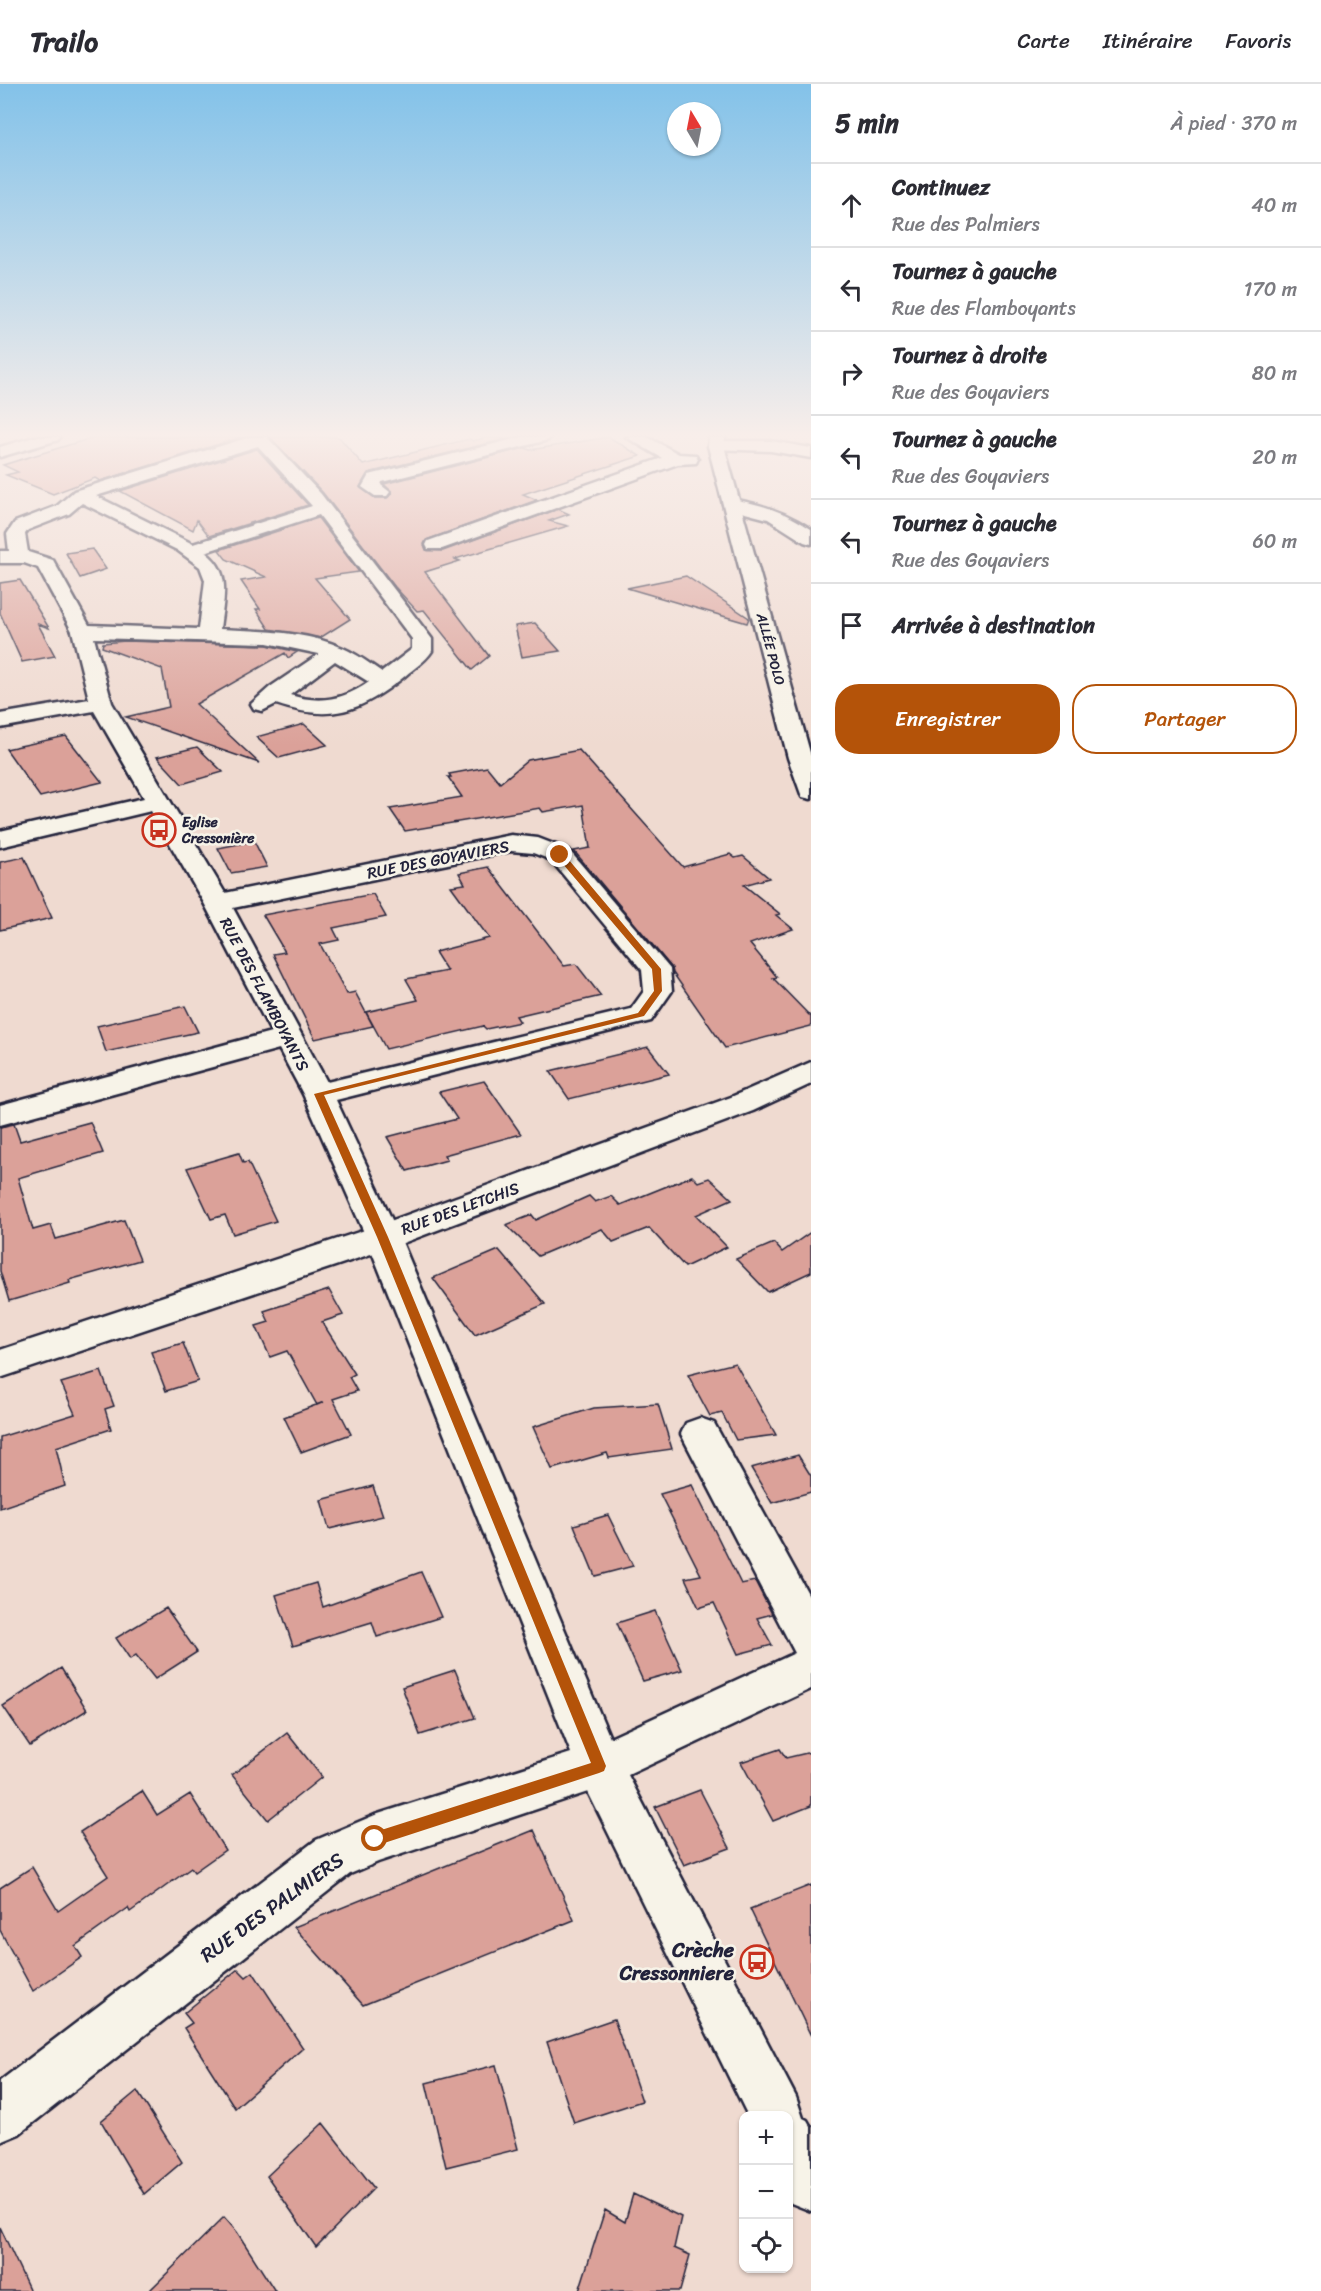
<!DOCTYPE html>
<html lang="fr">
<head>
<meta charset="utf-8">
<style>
	:root { --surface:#fff; --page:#f2f2f3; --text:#2b2b33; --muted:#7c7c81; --line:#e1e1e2; --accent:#b45309 }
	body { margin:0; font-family:Sriracha,sans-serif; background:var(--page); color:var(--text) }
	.controls { position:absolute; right:18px; bottom:18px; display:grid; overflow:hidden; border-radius:12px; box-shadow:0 2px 4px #0004 }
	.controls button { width:54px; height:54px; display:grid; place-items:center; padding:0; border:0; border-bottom:2px solid var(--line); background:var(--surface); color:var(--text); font:30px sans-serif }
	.compass { position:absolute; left:667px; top:18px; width:54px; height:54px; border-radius:50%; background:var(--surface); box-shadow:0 2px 4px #0004; rotate:350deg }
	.stop { position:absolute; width:18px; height:18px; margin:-14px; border:4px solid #b45309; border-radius:50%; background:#fff }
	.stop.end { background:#b45309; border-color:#fff; box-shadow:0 2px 6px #0008 }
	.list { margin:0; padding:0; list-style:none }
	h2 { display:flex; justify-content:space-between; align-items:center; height:78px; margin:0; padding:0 24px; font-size:26px }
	h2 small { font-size:20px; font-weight:400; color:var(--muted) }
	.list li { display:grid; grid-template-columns:39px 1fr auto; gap:18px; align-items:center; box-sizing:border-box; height:84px; padding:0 24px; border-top:2px solid var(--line) }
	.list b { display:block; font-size:22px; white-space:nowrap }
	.list p { margin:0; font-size:20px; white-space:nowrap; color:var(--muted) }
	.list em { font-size:20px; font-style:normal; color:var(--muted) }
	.actions { display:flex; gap:12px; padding:18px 24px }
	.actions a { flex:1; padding:14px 0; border:2px solid var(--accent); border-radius:24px; text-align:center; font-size:21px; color:var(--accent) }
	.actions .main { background:var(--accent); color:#fff }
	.icon { flex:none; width:33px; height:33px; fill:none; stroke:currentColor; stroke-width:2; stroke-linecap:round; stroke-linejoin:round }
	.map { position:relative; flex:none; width:811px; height:2207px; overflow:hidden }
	header { display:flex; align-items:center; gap:36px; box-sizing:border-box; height:84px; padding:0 30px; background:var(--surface); border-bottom:2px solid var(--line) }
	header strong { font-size:28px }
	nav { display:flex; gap:33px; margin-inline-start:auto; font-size:21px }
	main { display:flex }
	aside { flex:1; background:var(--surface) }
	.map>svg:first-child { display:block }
	.building { fill:#dba199; stroke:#22223b; stroke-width:1.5 }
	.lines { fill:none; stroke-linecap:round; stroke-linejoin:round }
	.street-casing { stroke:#22223b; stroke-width:5 }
	.secondary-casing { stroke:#22223b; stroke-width:5 }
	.street { fill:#f7f3e8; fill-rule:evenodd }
	.secondary { fill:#f7f3e8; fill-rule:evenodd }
	.route { fill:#b45309 }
	.labels { text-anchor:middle; stroke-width:5; stroke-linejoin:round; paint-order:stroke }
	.far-street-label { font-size:14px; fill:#22223b; stroke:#f7f3e8 }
	.far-poi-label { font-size:14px; font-weight:bold; fill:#22223b; stroke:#f7f3e8; text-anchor:start }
	.street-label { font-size:16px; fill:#22223b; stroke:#f7f3e8 }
	.near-street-label { font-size:20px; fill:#22223b; stroke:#f7f3e8 }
	.near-poi-label { font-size:20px; font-weight:bold; fill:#22223b; stroke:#f7f3e8; text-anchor:end }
</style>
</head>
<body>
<header>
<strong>Trailo</strong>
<nav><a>Carte</a><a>Itinéraire</a><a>Favoris</a></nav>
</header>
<main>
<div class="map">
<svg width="811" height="2207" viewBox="0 0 811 2207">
	<rect width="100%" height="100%" fill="#efdad0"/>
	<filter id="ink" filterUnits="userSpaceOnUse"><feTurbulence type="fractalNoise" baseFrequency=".0167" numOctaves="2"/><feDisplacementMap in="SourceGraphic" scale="12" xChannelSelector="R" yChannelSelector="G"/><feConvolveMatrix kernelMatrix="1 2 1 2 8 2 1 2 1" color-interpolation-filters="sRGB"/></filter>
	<g filter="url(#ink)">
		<path class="building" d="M95 353H242L100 397 95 394 53 410 6 391 18 388 3 381Z
			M270 353H339L363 381 469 355 473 357 488 353 506 355 368 389 360 403 375 414H387L392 409 384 400 525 364 530 366 609 353 640 372 523 410 537 416 426 456 424 460 426 466 443 467 558 425 569 430 549 437 568 442 455 475 460 477 425 488 489 572 472 586 424 526 417 527 395 503 323 409Z
			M257 365 308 421 209 452 197 436 193 446 120 407Z
			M318 434 359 488 315 494 350 535 320 554 269 545 256 525H260L241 497 266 493 226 475 219 466Z
			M92 465 106 485 80 494 66 469Z
			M686 492 749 534 747 539 627 504Z
			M20 496 49 544 38 540 55 572 22 578 0 529V499Z
			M535 539 560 567 522 573 515 542Z
			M125 557 267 561 297 568 288 574 285 569 196 620 259 679 126 633 169 623 162 585 102 563 103 559Z
			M304 640 327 661 279 674 256 653Z
			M66 652 102 698 40 713 6 665Z
			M197 663 223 688 182 700 157 673Z
			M579 666 683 783 730 770 735 774 743 772 769 794 744 801 780 830 776 831 793 845 750 860 777 893 773 894 811 933V942L725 964 673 889 672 884 574 767 590 764 583 721 543 728 540 724 405 747 390 725 462 713 448 693H451L449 690 487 683 500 699 528 676Z
			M254 757 267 783 231 789 218 764Z
			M24 773 52 834 0 846V778Z
			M488 783 564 882 576 880 601 912 516 932 520 938 486 945 483 942 386 965 366 928 418 916 406 895 447 887 435 868 489 854 451 802 465 800 459 789Z
			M373 810 386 833 333 844 339 856 320 860 347 910 355 908 373 942 315 955 273 870 285 868 263 831Z
			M185 922 198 948 106 968 97 942Z
			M648 963 669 990 569 1015 550 987Z
			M484 997 521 1050 444 1071 447 1076 407 1087 387 1053 457 1035 439 1008Z
			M90 1038 103 1069 18 1094 33 1146 51 1141 56 1155 124 1136 140 1176 69 1196 70 1199 9 1217 0 1187V1043L14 1040 20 1057Z
			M239 1069 243 1079 248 1078 276 1137 233 1150 225 1131 211 1135 187 1084Z
			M692 1092 698 1098 709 1094 732 1115 696 1131 727 1163 685 1183 649 1144 613 1158 602 1145 538 1172 506 1141 532 1131 536 1136 589 1112 595 1118 611 1112 620 1121Z
			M811 1148V1188L768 1208 736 1175 774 1159 782 1168Z
			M499 1166 545 1220 475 1251 433 1194Z
			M329 1206 343 1231 322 1238 355 1290 349 1293 357 1307 333 1315 351 1350 301 1368 284 1333 324 1318 317 1321 287 1267 270 1273 256 1242 269 1238 264 1227Z
			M183 1259 198 1297 166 1307 151 1268Z
			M735 1279 754 1312 776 1351 736 1356 722 1329 710 1332 688 1291Z
			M101 1287 114 1322 105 1325 111 1345 56 1363 65 1402 0 1424V1353L75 1330 61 1299Z
			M658 1320 672 1365 609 1374 607 1369 552 1385 533 1343 594 1324Z
			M798 1371 811 1392V1408L772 1419 751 1384Z
			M692 1401 741 1500 755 1497 772 1530 757 1534 772 1561 738 1570 714 1519 699 1524 685 1494 701 1491 660 1410Z
			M373 1402 383 1432 329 1445 321 1416Z
			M608 1431 633 1482 595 1492 574 1441Z
			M421 1488 441 1533 377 1553 372 1538 293 1562 276 1511 316 1499 323 1523Z
			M166 1524 197 1568 155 1595 136 1571 130 1575 116 1554Z
			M655 1527 682 1586 643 1597 617 1539Z
			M61 1584 87 1626 30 1662 3 1622Z
			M455 1586 475 1634 420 1651 402 1603Z
			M287 1649 322 1693 268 1736 232 1691Z
			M780 1665 786 1674 811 1668V1722L773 1737 741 1678Z
			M700 1706 730 1764 684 1781 655 1723Z
			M142 1707 157 1731 190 1710 225 1766 194 1788 191 1784 130 1828 128 1824 75 1862 82 1873 33 1907 0 1846V1804L32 1783 58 1827 108 1792 80 1748Z
			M534 1746 574 1836 363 1921 294 1843Z
			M811 1801V1952L750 1825Z
			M238 1885 246 1893 253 1888 303 1964 235 2024 184 1944 192 1939 184 1929Z
			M614 1935 642 2017 574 2039 547 1958Z
			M496 1981 518 2065 446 2083 426 1999Z
			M137 2007 182 2078 144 2110 101 2037Z
			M323 2039 374 2104 316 2163 267 2092Z
			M633 2110 681 2133 674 2164 690 2171 680 2207H579L605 2126 625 2138Z
			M224 2133 237 2148 275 2207H149Z
			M0 2143 30 2207H0Z"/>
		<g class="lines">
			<defs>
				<path id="street" d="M250 353H267L321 410 429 551 432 555V567C426 577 414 584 405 592 360 628 331 639 276 620L262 627 254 625 251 620 270 603 319 570 267 559 94 554 112 619 225 809 511 751 538 754 569 766 670 885 672 907 651 937 336 1016 400 1153 610 1654 795 1569 681 1350 686 1339 700 1334 714 1339 811 1515V1605L628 1691 796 2013 803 2034 807 2036 811 2043V2127L791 2119 788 2113V2032H748L588 1708 378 1778 350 1790 19 2050 0 2058V1997L316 1756 375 1731 571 1669 366 1153 303 1010 279 965 0 1041V1021L271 948 204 819 151 727 0 763V747L144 714 94 627 0 644V630L89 615 72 547 38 484 24 479H0V467H9L7 450 15 438 57 422 74 407ZM258 362 312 422 193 460 96 412ZM82 419 177 466 200 483 205 496 199 545 89 541 53 476 28 468 25 450 28 446 69 430ZM319 431 412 555V565L382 588C370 580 357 570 343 564 306 547 260 547 220 545 223 516 233 488 205 468ZM335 577 369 598C343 616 320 620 290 611ZM511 767 533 769 551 776 642 886 644 907 631 925 327 998 233 824Z
					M522 353H550L548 356 382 398 381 401 390 408 387 412H375L362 403 369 391Z
					M626 353H647L679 370 696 371 698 375 696 379 678 380 442 465H428L426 461 428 457 662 374Z
					M716 357H771L811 364V374L771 367 710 365 708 362 710 359Z
					M732 415C761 420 786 428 811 445V460L804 458 768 435 726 424 723 420 726 416Z"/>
				<path id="secondary" d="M34 353H60L58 356 0 373V363Z
					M709 353H725L724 362 811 672V715L802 713 788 674 708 362Z
					M811 978V1000L753 1027 395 1162 0 1294V1266L371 1144 731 1013Z"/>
			</defs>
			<use href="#street" class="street-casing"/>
			<use href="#secondary" class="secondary-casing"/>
			<use href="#street" class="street"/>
			<use href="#secondary" class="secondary"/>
		</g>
	</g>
	<linearGradient id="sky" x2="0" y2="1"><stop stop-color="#83c2e9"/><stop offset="0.53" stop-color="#f8eeea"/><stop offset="1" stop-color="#f8eeea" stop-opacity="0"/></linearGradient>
	<rect width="811" height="662" fill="url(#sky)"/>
	<path class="route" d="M557 769H563L661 885 662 907 644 932 324 1011 388 1153 606 1682 604 1687 599 1689 375 1762 370 1760 368 1755 370 1750 375 1748 591 1679 377 1153 314 1010 638 929 654 907 652 885 557 773Z"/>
	<defs>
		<symbol id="bus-ring" viewBox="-11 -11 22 22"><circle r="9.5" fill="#f7f3e8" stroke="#c8321e" stroke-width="1.5"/><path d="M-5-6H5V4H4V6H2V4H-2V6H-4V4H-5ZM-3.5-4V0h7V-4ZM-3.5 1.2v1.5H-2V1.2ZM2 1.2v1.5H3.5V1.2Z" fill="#c8321e"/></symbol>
	</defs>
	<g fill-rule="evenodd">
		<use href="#bus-ring" x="140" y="727" width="38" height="38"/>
		<use href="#bus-ring" x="738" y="1859" width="38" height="38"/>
	</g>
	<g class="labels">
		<g class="far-street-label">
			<text transform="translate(771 565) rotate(75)" y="5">ALLÉE POLO</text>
		</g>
		<g class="far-poi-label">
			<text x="182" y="743">Eglise<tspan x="182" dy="16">Cressonière</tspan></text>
		</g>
		<g class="street-label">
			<text transform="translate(438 775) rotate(-11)" y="6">RUE DES GOYAVIERS</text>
			<text transform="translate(265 910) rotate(62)" y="6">RUE DES FLAMBOYANTS</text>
			<text transform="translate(460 1124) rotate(-20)" y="6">RUE DES LETCHIS</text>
		</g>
		<g class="near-street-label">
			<text transform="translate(272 1823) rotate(-36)" y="7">RUE DES PALMIERS</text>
		</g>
		<g class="near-poi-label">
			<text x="734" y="1873">Crèche<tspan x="734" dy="23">Cressonniere</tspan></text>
		</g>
	</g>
</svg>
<div class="controls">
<button>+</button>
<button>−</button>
<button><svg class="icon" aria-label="locate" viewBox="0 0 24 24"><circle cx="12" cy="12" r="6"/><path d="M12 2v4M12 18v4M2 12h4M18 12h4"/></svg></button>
</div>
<svg class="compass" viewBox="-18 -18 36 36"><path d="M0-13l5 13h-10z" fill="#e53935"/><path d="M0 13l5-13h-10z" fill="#7c7c81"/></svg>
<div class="stop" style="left:375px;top:1755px"></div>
<div class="stop end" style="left:560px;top:771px"></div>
</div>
<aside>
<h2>5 min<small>À pied · 370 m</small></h2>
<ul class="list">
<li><svg class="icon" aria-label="ahead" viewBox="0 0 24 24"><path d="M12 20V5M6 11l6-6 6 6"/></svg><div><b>Continuez</b><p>Rue des Palmiers</p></div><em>40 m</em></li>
<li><svg class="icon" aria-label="left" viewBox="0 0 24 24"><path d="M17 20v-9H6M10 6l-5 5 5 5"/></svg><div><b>Tournez à gauche</b><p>Rue des Flamboyants</p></div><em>170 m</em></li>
<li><svg class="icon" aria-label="right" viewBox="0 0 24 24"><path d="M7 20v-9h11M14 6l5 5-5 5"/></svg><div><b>Tournez à droite</b><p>Rue des Goyaviers</p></div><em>80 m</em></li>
<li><svg class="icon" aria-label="left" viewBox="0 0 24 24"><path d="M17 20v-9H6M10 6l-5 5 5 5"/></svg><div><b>Tournez à gauche</b><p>Rue des Goyaviers</p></div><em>20 m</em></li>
<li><svg class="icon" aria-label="left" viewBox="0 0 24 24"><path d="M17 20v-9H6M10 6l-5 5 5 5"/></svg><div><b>Tournez à gauche</b><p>Rue des Goyaviers</p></div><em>60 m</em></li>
<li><svg class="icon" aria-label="arrive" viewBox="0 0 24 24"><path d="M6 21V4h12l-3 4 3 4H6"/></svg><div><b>Arrivée à destination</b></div></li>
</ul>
<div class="actions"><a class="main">Enregistrer</a><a>Partager</a></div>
</aside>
</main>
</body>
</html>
